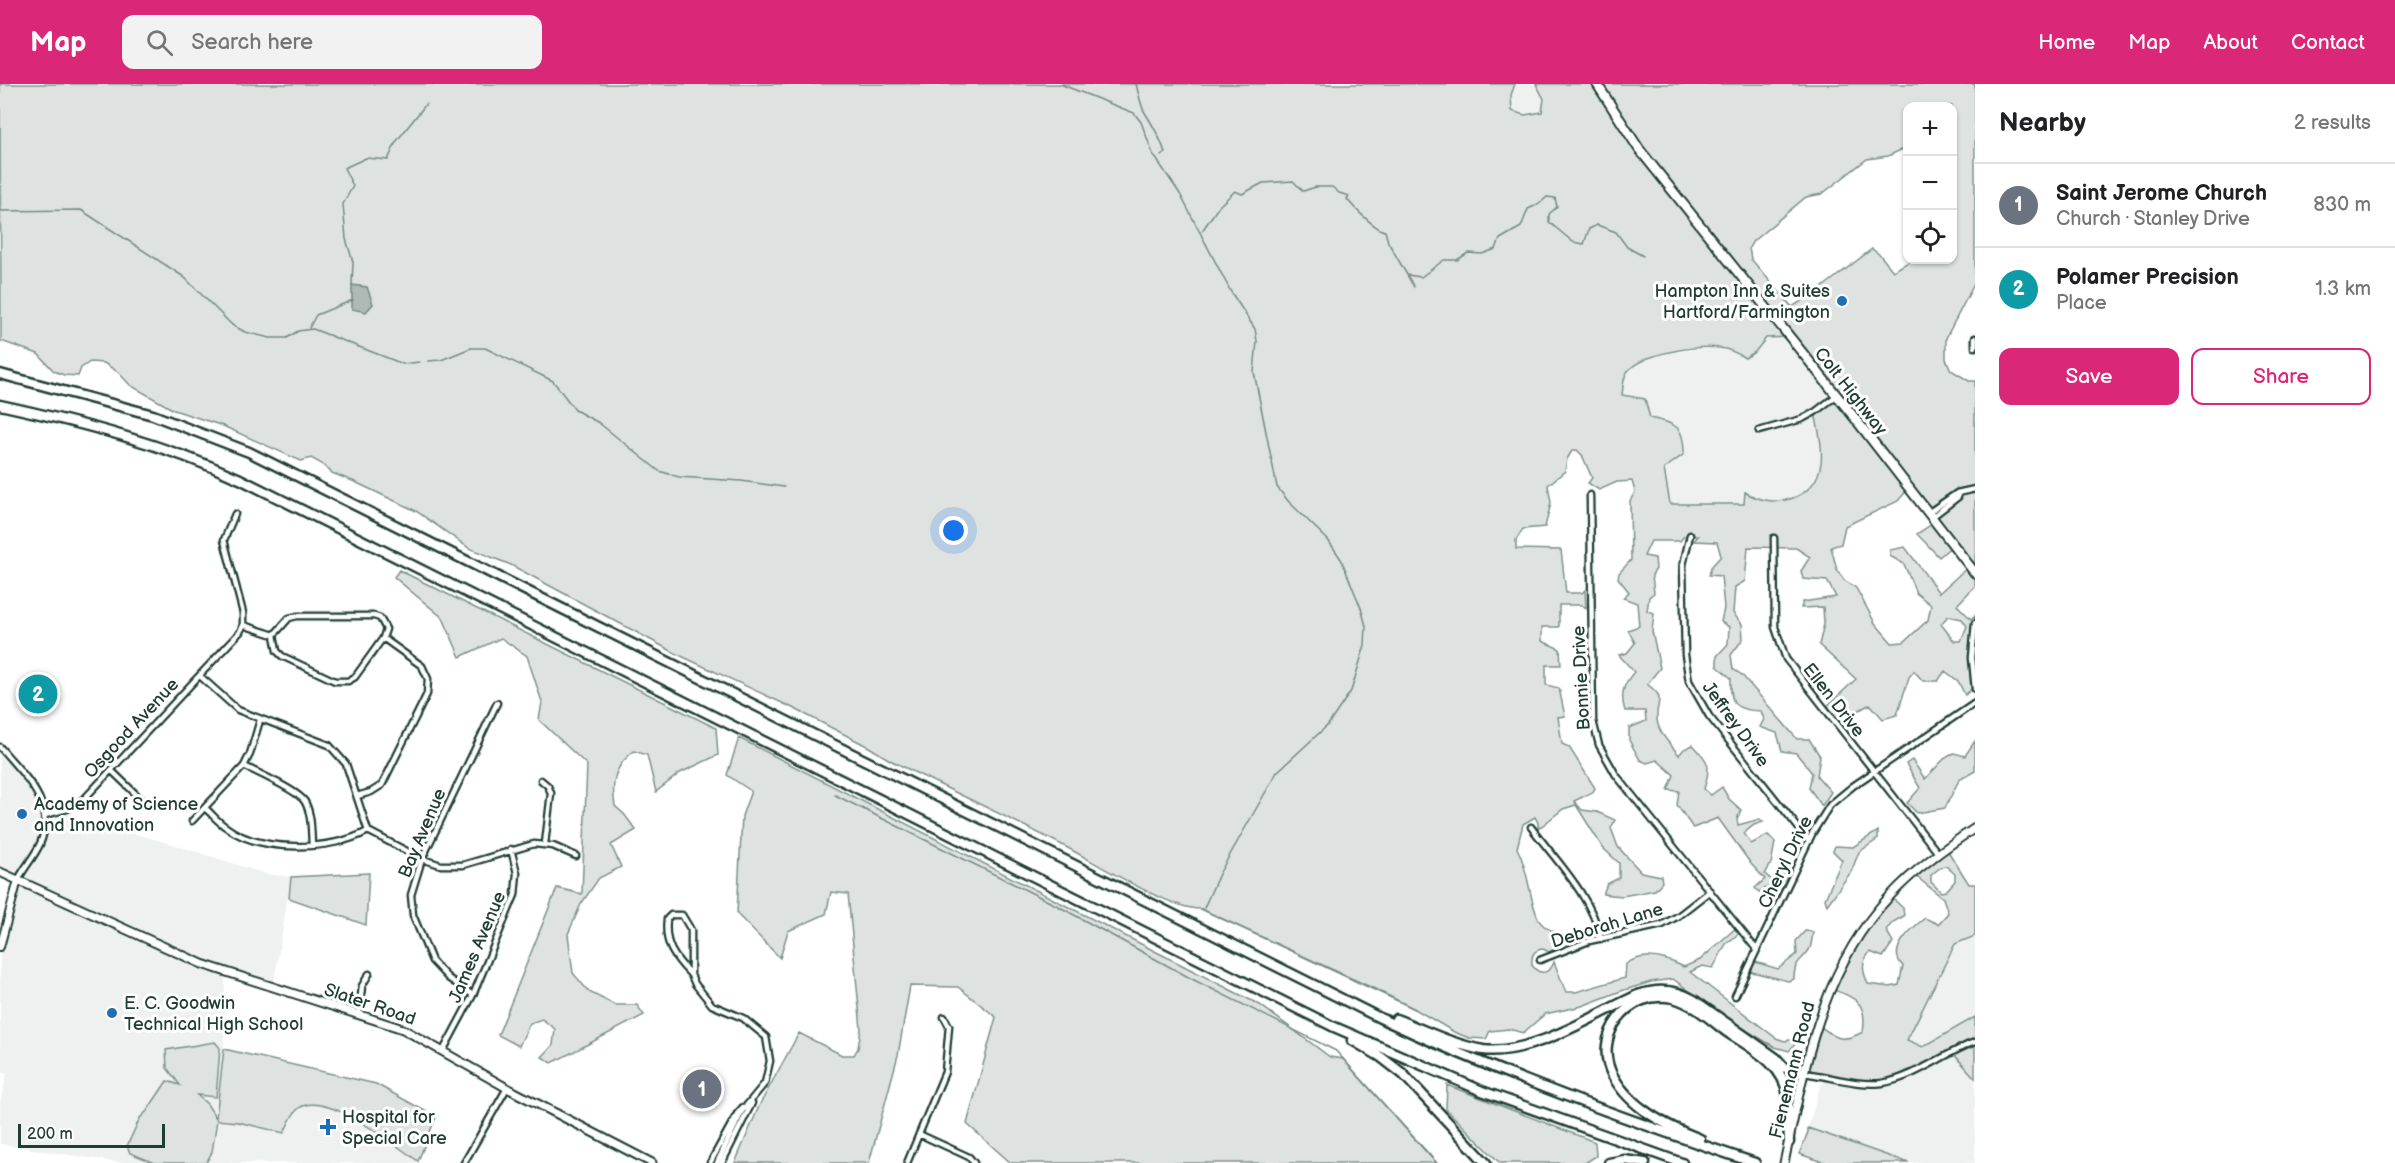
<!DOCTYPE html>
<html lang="en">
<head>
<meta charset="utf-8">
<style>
	:root { --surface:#fff; --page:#f2f2f2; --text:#202124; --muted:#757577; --line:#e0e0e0; --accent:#db2777 }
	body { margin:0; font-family:"Balsamiq Sans",sans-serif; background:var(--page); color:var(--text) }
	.controls { position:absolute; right:18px; top:18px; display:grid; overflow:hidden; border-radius:12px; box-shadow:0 2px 4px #0004 }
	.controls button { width:54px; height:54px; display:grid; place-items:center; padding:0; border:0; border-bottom:2px solid var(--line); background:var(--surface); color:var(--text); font:30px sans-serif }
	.scale { position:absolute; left:18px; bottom:15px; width:147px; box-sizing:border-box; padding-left:6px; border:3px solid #1f3d34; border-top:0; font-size:16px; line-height:21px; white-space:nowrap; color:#1f3d34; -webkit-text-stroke:4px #fff; paint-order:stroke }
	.you { position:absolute; left:954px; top:447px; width:21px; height:21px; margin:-15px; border:4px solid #fff; border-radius:50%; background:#1a73e8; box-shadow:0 0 0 9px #1a73e833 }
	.badge { display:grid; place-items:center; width:39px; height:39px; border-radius:50%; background:var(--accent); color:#fff; font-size:20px; font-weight:700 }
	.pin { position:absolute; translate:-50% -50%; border:3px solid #fff; box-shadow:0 2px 6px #0006 }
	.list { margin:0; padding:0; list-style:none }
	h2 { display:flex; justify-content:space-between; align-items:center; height:78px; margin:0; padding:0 24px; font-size:26px }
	h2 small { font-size:20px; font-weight:400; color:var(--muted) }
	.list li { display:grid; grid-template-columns:39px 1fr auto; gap:18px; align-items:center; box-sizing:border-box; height:84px; padding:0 24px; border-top:2px solid var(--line) }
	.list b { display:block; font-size:22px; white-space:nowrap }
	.list p { margin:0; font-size:20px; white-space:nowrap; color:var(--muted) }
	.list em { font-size:20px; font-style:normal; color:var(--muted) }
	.actions { display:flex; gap:12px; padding:18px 24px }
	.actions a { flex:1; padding:14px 0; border:2px solid var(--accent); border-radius:12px; text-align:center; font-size:21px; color:var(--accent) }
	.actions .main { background:var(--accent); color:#fff }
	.icon { flex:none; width:33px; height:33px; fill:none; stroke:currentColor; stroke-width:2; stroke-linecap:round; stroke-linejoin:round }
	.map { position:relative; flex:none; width:1975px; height:1079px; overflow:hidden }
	header { display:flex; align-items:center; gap:36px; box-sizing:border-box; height:84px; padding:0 30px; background:var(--accent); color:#fff }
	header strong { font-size:28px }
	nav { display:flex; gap:33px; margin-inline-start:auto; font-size:21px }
	.search { width:420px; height:54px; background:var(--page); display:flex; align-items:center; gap:15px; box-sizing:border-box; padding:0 21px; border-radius:12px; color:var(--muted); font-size:22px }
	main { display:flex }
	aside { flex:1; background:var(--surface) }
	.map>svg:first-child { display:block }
	.built { fill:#eef1f0 }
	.green { fill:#dee3e2; stroke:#7e908b; stroke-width:1.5; fill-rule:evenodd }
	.water { fill:#afbab7; stroke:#758883; stroke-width:1.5 }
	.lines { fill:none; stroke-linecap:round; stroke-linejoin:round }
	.stream { stroke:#758883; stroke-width:1.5 }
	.minor-casing { stroke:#1f3d34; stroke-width:9 }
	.tertiary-casing { stroke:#1f3d34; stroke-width:10 }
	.secondary-casing { stroke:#1f3d34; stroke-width:11 }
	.trunk-casing { stroke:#1f3d34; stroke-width:12 }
	.motorway-casing { stroke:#1f3d34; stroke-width:13 }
	.minor { stroke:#fff; stroke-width:4.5 }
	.tertiary { stroke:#fff; stroke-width:6 }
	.secondary { stroke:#fff; stroke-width:7 }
	.trunk { stroke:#fff; stroke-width:8 }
	.motorway { stroke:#fff; stroke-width:8 }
	.poi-dot { fill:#1f6fb2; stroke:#fff; stroke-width:2 }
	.labels { text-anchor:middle; stroke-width:6; stroke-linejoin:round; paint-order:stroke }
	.poi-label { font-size:18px; fill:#1f3d34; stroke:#fff; text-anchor:start }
	.street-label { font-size:18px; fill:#1f3d34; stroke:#fff }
</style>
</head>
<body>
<header>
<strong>Map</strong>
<div class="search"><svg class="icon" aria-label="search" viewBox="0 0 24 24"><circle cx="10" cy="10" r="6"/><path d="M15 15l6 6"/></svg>Search here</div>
<nav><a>Home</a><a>Map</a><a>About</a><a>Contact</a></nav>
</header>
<main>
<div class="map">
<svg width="1975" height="1079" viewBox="0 0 1975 1079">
	<rect width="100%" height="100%" fill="#fff"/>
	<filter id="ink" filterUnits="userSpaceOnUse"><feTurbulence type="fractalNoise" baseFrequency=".0167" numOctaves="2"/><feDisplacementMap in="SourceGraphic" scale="12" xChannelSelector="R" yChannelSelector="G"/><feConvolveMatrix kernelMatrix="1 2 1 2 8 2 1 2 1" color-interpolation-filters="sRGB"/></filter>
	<g filter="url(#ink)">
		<path class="built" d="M1515 0H1536L1544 15 1541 29 1525 31 1512 27 1511 11Z
			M1789 253 1836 312 1819 348 1821 381 1810 403 1794 414 1774 419 1754 414 1745 409 1744 420H1670L1664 385 1672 381 1676 341 1649 334 1622 311 1626 290 1636 279 1670 269 1718 263 1727 265 1746 274 1755 268 1766 254Z
			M0 663 29 695 45 731 70 724 75 733 175 761 266 790 291 793 273 904 225 889 224 965 217 1036 238 1038 284 1049 289 1037 299 1024 312 1019 331 1023 357 1036 421 1079H121L0 1060V1018L7 990 0 988V863L18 797 0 788Z
			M1975 852V933L1923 963 1909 959 1907 956 1910 949 1955 860Z
			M1951 967 1975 994V1079H1909L1808 1044 1819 1006 1827 992 1897 993Z"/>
		<path class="green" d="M0 0H1515L1511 11 1512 27 1525 31 1542 28 1544 15 1536 0H1975V198L1946 254V275L1951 286 1969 297H1975V502L1957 521 1971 535 1975 531V561L1973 559 1974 603 1965 611 1958 597 1945 587 1938 597H1923L1914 587 1909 593 1897 631 1883 635 1870 620 1836 640 1824 625 1856 595 1819 561 1824 540 1823 523 1801 524 1803 518 1836 513 1827 497 1803 495 1801 487 1810 473 1796 464 1748 463 1745 497 1735 503 1733 529 1742 540 1743 555 1731 571 1733 585 1742 591 1797 655H1809L1820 672 1817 692 1831 708 1822 722 1809 704 1812 689 1796 669 1782 667 1777 649 1760 643 1764 635 1761 627C1733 626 1730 620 1731 594L1717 582V572L1728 560 1729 543 1721 538 1724 524 1721 492 1709 491 1711 483 1721 472 1717 458 1694 457 1698 452H1684L1680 457H1651L1644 472 1655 474 1656 485 1652 491 1654 509 1649 513 1647 527 1654 529 1652 547 1660 584 1647 600C1667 615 1656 615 1657 634 1657 648 1671 661 1679 671L1684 665 1693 661C1710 678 1711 682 1704 705L1711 711 1722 703 1729 715 1741 726 1737 735 1738 741 1760 735 1763 738 1754 741 1744 749 1751 760 1768 751 1775 758 1771 780 1765 790 1773 797 1783 790 1792 793 1782 814 1770 802 1759 808 1755 804 1765 795 1751 780 1718 734 1693 744 1677 721 1679 707 1668 706 1674 691 1657 676 1647 679 1640 676 1629 656V644L1646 637 1645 627H1625C1620 611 1623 600 1634 588L1619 571 1627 569 1635 559 1628 546 1639 542 1637 519 1623 514 1629 508 1618 494 1619 489 1631 476 1630 417 1635 408 1632 397 1617 398 1599 406 1588 399 1592 394 1582 371 1577 366 1572 367 1567 375 1565 387 1548 401 1551 419 1545 443 1523 445 1516 456V465L1561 466 1566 509H1582L1585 506 1586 524 1582 521H1559V543H1542V557L1560 565 1561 581H1546V601L1559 604 1565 632 1558 633 1562 660 1569 663 1595 704 1593 708 1574 717 1582 726 1597 728 1615 736 1611 744 1618 763 1641 788 1661 792 1662 798 1655 806 1622 812 1603 810 1607 800 1619 794V779L1603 764 1576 721 1563 725 1538 745V739L1535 733 1523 740 1517 764C1529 786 1528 811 1538 834 1543 847 1560 846 1566 858L1549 868 1543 865C1533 866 1531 872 1532 881 1539 892 1550 890 1554 878L1566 908H1576L1625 894 1626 880C1644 867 1666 874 1684 883L1700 876 1738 842 1742 847 1726 860 1713 884 1702 882 1690 888 1776 954 1785 957 1794 955 1797 958 1789 967 1775 963 1730 937 1673 895 1651 898 1621 907 1582 922 1545 930 1523 949 1509 945 1490 947 1486 955 1469 954 1454 948 1415 925 1377 906 1201 825C1170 826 1095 778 1064 762 1006 732 947 705 890 676L869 663 793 624 677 570 511 481 469 464 416 427 355 398 332 389 322 380 311 374 301 377 223 342 174 326 130 301 118 288 104 279 90 278 81 284 78 292 64 291 54 287 38 270 1 257ZM1908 22H1952V176H1912L1893 187 1880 171 1872 165 1815 209 1792 223 1751 175 1749 164 1753 157 1806 113 1822 110 1867 75 1888 72 1907 63ZM1789 253 1836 311 1815 328C1818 345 1823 362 1821 379 1816 417 1773 426 1745 408L1744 420H1670L1664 385 1684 370C1684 341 1676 340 1650 334L1645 315 1622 311C1623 304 1623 294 1627 288 1642 269 1697 261 1720 264 1729 265 1737 269 1745 274L1755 268 1766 254ZM1909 404 1935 438 1917 450 1939 473 1953 461 1969 482 1939 509 1905 463 1890 466V472L1904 480 1916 509 1931 521 1928 536 1904 558 1892 559 1875 539 1856 504 1844 496 1837 486 1831 463 1841 460 1845 442 1898 417ZM1948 532 1962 535 1967 542 1961 557H1954L1941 540Z
			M399 486 716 644 718 671 680 689 656 708 647 671 634 667C614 682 611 699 615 722L624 730 636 746 611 761 621 783 599 794 581 820 568 850 573 889 589 908 615 921H637L644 931 552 979 542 973 553 961 555 945 542 935 530 939 519 962 498 951 557 804 582 810 587 681 539 636 542 618 527 572 501 554 460 573 443 534 394 493Z
			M739 654 1260 921 1330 973 1343 975 1436 1079H1011L967 1040 996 933 958 903 910 902 898 971 869 1079H735L760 1020 799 949 842 971H854L858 964 861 945 848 810 831 808 826 830 788 847 780 874 737 830 742 732 751 707 727 691Z
			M1975 657V687L1959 696 1945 724 1917 729 1907 719 1920 704 1906 680 1912 676 1925 695 1944 675 1954 669 1965 672Z
			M1878 747V755L1859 768 1851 788 1827 821 1825 815 1842 776 1833 767 1835 762 1853 763Z
			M1946 764 1969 800H1975V852L1955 860 1907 956 1923 963 1975 933V994L1951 967 1885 997 1872 999 1804 989 1816 939C1836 954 1840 960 1863 948 1868 917 1855 914 1829 904L1834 893 1890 812 1903 824 1904 832 1893 838 1886 846 1893 858 1883 873 1870 868C1860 879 1863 888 1868 900L1890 903 1899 901 1903 882C1886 866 1912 844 1925 834L1938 840 1948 829 1943 814 1913 790ZM1946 782 1955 790V797L1946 807 1941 808 1931 798V791L1941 783Z
			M369 789 366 841 289 814 291 793Z
			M1805 847 1813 848C1812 853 1812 859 1810 864 1805 876 1794 874 1794 895L1788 897 1748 887 1752 877 1778 885 1797 870 1796 857Z
			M215 958 220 964 216 1013 197 1011 207 1020 216 1034 224 965 376 1000 436 1033 418 1077C396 1062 323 1003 298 1025 291 1031 288 1041 284 1049L238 1038 217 1036 212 1068 206 1079H155L130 1069 127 1062 140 1034 147 1027 167 997 180 1001 167 984 166 966Z
			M1447 1001 1595 1058 1596 1072 1585 1079H1500L1446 1025Z
			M1808 1044 1909 1079H1827L1799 1070 1808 1048Z"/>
		<path class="water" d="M352 201 367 203 373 220 366 228 352 225Z"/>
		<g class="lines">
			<path class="stream" d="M1060 0 1134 29 1141 38 1153 70 1180 110 1231 208 1255 245 1257 257 1254 288 1277 403 1289 418 1328 456 1341 475 1361 524 1366 542 1365 561 1351 607 1328 641 1277 688 1219 790 1203 826
				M1136 0C1138 7 1141 22 1144 27 1152 40 1161 54 1165 69L1161 72
				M0 127 81 126 184 193 232 241 245 248 270 254H287L298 247 313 245 403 280 419 278
				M1202 147 1219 122 1235 107 1242 110 1263 99 1293 97 1303 107 1316 103H1332L1339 109 1349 112 1347 115C1353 123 1376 146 1385 147L1388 158 1414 203
				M1407 191 1421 193 1444 176H1457L1468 169 1482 170 1496 165 1500 155 1521 143 1528 125 1539 120 1547 113 1555 114 1557 123 1549 130V138L1573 158 1584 160 1589 145 1597 141 1616 148 1627 163 1643 172
				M352 201 353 178 346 155 343 120 353 102 344 84 366 74 388 76 396 58 426 20
				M309 244 316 231 353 216
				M428 277 441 276 471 264H485L553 297 575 326 599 339 659 387 679 393 741 397 784 403
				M835 711 1056 821 1192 895 1336 967 1437 1079
				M1201 825 1415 925"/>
			<defs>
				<path id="minor" d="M1975 254V263
					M1759 347 1802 335 1815 328 1836 312
					M1590 411 1593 637 1599 661 1616 691 1757 866
					M1928 429 1957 409 1975 405
					M1932 433 1958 413 1959 410
					M1690 451 1683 481 1685 571 1689 597 1709 632 1809 757
					M1774 454 1775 543 1786 575 1938 769
					M297 532H374L380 534 386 545 383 554 355 593 348 597H335L282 572 277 567 274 551 289 534Z
					M1975 539 1972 574 1975 605
					M243 541 274 551
					M200 592 238 626 329 661 346 680 368 747 422 775 441 781H463L534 760 553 762 576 772
					M0 663C24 692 57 719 40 760 34 773 24 784 18 796
					M244 682C258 689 299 707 305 718 312 731 311 747 312 761
					M111 686 143 717
					M541 696 548 702 551 709 545 760
					M357 712 371 708 382 701 427 610 428 595 422 582 383 554
					M205 724C212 730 218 738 226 743 260 769 332 767 368 747
					M45 731 67 725 85 714 240 548 243 541V529L224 456 235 430
					M192 737 244 682 250 670 260 636
					M1531 743C1557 778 1591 811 1601 855
					M1540 876 1589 857 1662 841 1678 832 1710 807
					M691 891C674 873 664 861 667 835L671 831H682L691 846V891L695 900 712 921 743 934 766 953 770 977 765 999 742 1027 717 1079
					M473 911 448 894 432 877 413 831 411 811 422 775 497 619
					M1735 912 1813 748 1830 721 1853 702 1975 619
					M359 931 362 902 369 890
					M443 967 473 911 515 811 517 789 511 765
					M1804 989C1829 992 1857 1002 1882 999 1915 994 1944 969 1975 958
					M919 1050 969 1073 974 1079
					M464 1079 507 1004
					M710 1079 737 1030 743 1023
					M722 1079 752 1019
					M907 1079 945 988 949 942 944 933"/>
				<path id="tertiary" d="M0 863 18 796"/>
				<path id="secondary" d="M0 788 202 880 403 945 507 1004 652 1079
					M1784 1079C1805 984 1820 886 1890 812 1915 785 1945 764 1975 744"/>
				<path id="trunk" d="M1597 0 1639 65 1854 333 1975 489"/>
				<path id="motorway" d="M0 290 153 331 249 368 1380 934C1502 991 1628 1036 1755 1079
					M0 321C83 339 163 360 240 395L1332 942 1482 1007 1682 1079
					M1396 935C1424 946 1454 961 1483 966 1532 972 1594 931 1638 911 1658 904 1676 905 1694 916L1776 974 1783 982
					M1352 956 1381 973 1403 990 1486 1079
					M1778 982 1804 989
					M1700 1055C1667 1042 1631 1025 1613 992 1591 952 1629 904 1673 914 1693 919 1711 936 1727 948 1751 964 1784 980 1788 1012 1789 1027 1788 1043 1789 1058
					M1609 1079 1624 1076 1645 1079"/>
			</defs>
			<use href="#minor" class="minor-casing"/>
			<use href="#tertiary" class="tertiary-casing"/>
			<use href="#secondary" class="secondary-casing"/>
			<use href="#trunk" class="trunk-casing"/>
			<use href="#motorway" class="motorway-casing"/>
			<use href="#minor" class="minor"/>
			<use href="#tertiary" class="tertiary"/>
			<use href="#secondary" class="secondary"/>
			<use href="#trunk" class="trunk"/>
			<use href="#motorway" class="motorway"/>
		</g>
	</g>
	<g class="poi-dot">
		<circle cx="1842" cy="217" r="6"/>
		<circle cx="22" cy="730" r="6"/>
		<circle cx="112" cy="929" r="6"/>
		<path d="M325 1034h6v6h6v6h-6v6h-6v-6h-6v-6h6z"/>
	</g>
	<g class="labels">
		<g class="poi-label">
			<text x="1830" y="213" text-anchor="end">Hampton Inn &amp; Suites<tspan x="1830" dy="21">Hartford/Farmington</tspan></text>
			<text x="34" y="726">Academy of Science<tspan x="34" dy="21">and Innovation</tspan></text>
			<text x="124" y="925">E. C. Goodwin<tspan x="124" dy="21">Technical High School</tspan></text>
			<text x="342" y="1039">Hospital for<tspan x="342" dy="21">Special Care</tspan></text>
		</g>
		<g class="street-label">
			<text transform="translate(1851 307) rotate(52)" y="6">Colt Highway</text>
			<text transform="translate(1581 594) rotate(-93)" y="6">Bonnie Drive</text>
			<text transform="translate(1834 616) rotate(52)" y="6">Ellen Drive</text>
			<text transform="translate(1736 640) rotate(54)" y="6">Jeffrey Drive</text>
			<text transform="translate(131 644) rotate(-47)" y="6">Osgood Avenue</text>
			<text transform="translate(422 749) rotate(-67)" y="6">Bay Avenue</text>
			<text transform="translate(1785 778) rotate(-64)" y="6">Cheryl Drive</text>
			<text transform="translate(1607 841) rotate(-17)" y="6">Deborah Lane</text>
			<text transform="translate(477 863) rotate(-67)" y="6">James Avenue</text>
			<text transform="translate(370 920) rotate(19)" y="6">Slater Road</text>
			<text transform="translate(1792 986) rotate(-76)" y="6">Fienemann Road</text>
		</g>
	</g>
</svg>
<div class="controls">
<button>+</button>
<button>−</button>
<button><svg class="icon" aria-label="locate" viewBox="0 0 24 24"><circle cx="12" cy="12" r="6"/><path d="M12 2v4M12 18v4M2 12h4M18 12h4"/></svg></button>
</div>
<div class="scale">200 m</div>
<div class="you"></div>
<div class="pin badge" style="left:702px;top:1005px;background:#6b7280">1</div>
<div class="pin badge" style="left:38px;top:610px;background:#0f9aa8">2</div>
</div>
<aside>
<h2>Nearby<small>2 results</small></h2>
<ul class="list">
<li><span class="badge" style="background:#6b7280">1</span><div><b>Saint Jerome Church</b><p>Church · Stanley Drive</p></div><em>830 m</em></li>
<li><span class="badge" style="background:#0f9aa8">2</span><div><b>Polamer Precision</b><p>Place</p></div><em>1.3 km</em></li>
</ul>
<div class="actions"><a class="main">Save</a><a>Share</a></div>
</aside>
</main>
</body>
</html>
